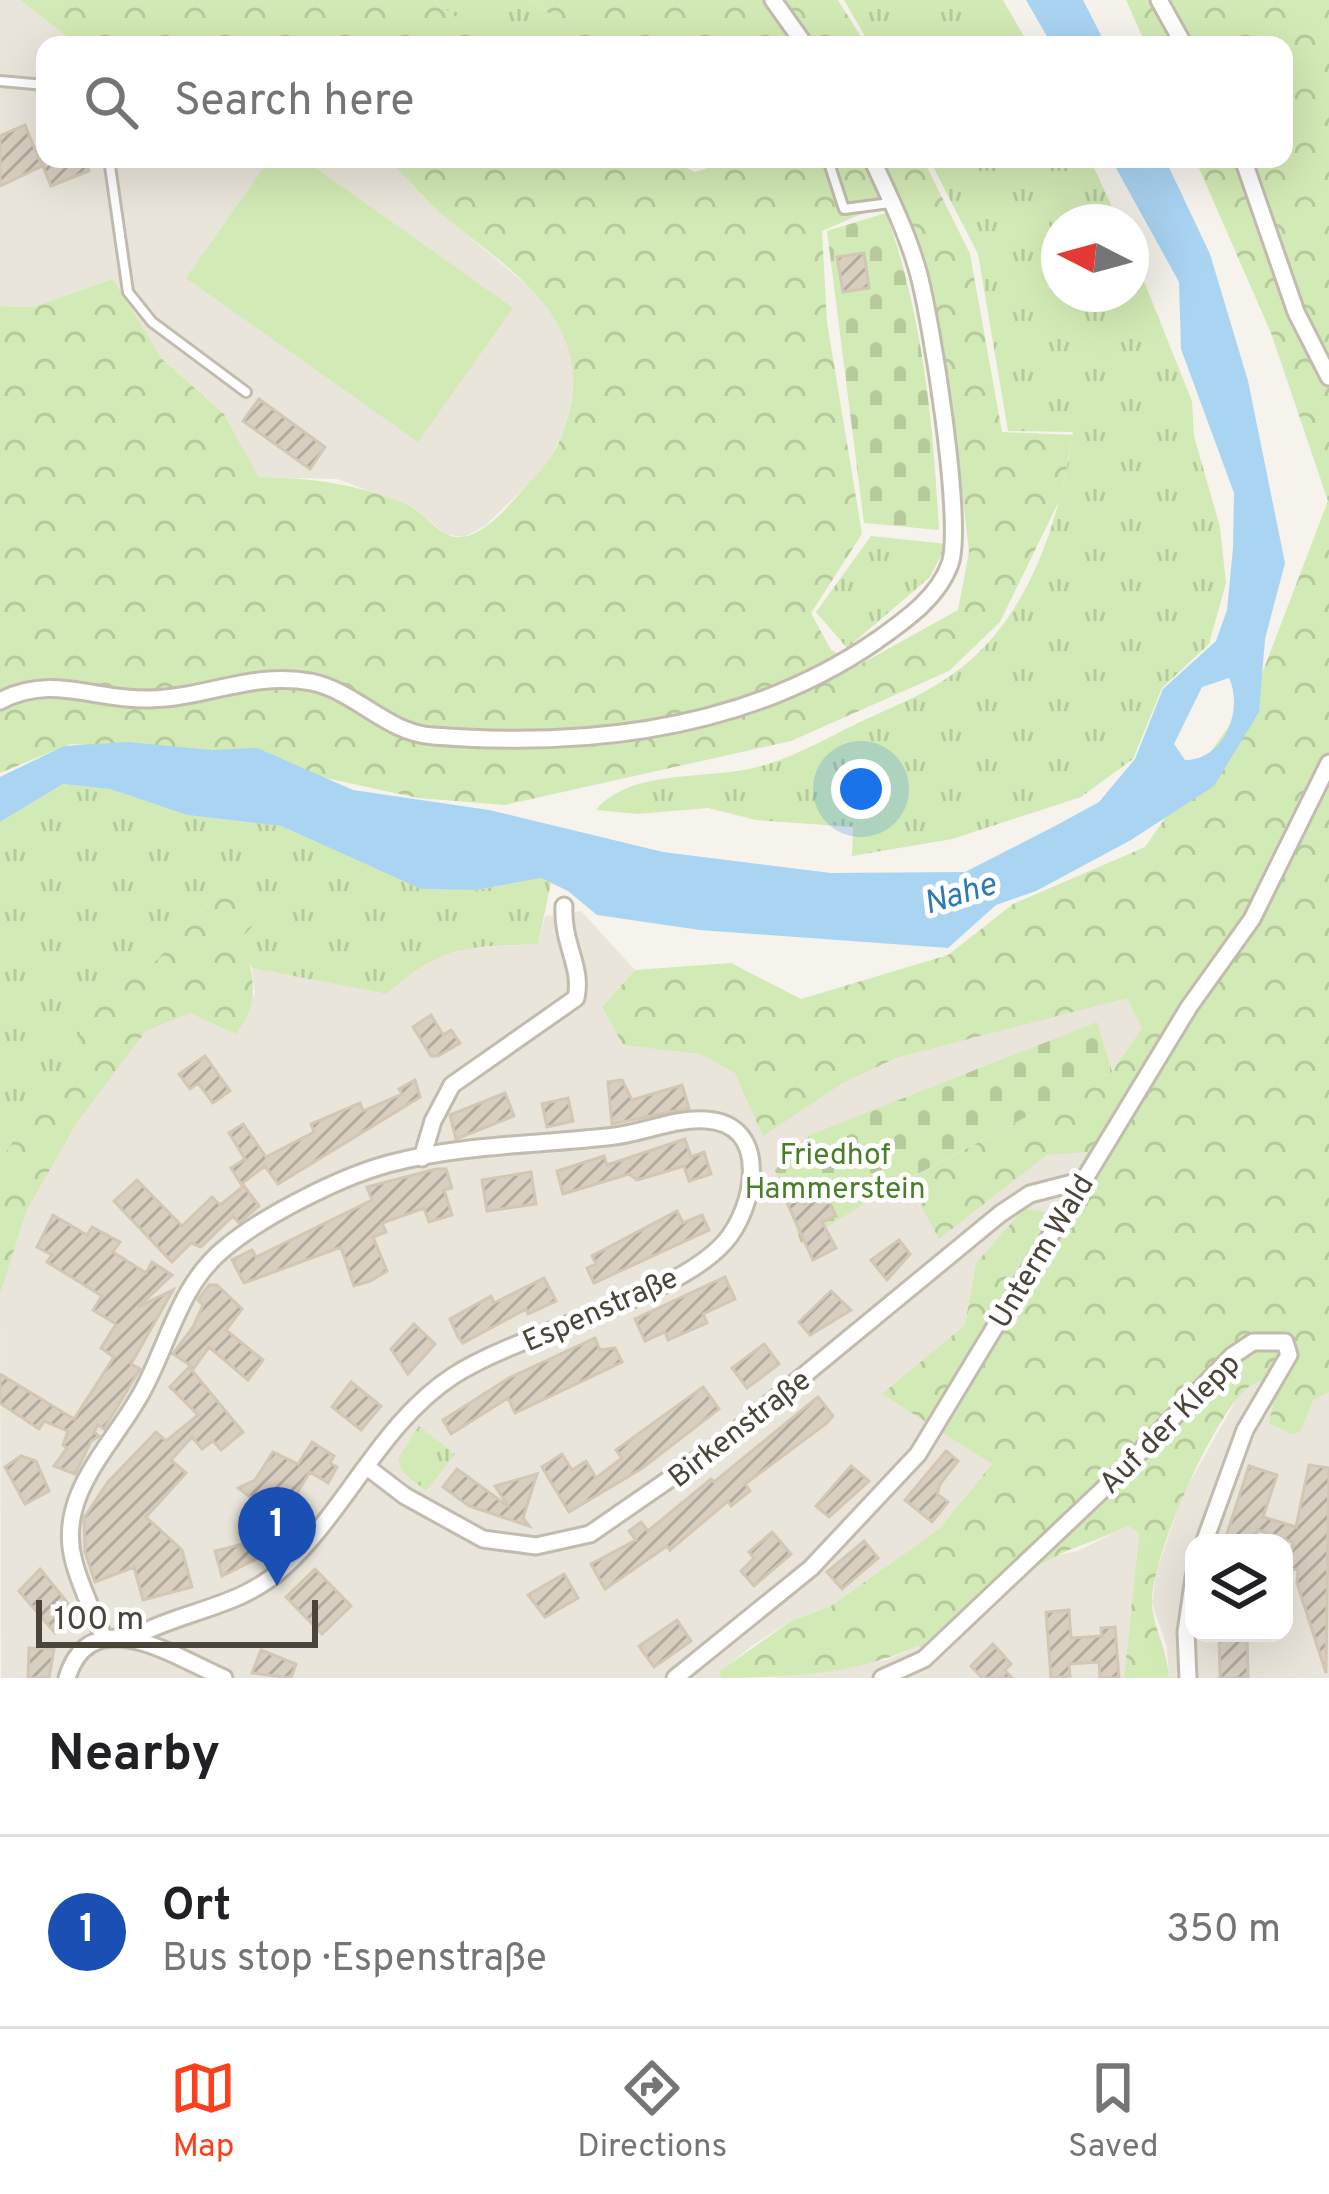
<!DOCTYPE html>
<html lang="en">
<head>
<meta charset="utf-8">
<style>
	:root { --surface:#fff; --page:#f2f2f2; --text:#202124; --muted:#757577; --line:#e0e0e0; --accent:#fc3f1d }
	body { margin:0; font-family:Overpass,sans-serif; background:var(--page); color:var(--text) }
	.controls { position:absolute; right:36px; bottom:36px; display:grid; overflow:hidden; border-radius:24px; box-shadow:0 12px 48px #0002 }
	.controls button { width:108px; height:108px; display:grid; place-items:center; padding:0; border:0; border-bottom:3px solid var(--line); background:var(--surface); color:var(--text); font:60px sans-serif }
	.compass { position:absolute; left:1041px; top:204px; width:108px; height:108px; border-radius:50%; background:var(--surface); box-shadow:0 12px 48px #0002; rotate:276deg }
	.scale { position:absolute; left:36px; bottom:30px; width:282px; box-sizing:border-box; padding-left:12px; border:6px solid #4b4439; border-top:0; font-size:33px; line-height:42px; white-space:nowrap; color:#4b4439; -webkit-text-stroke:9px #fff; paint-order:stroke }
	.you { position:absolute; left:861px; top:789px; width:42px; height:42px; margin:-30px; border:9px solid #fff; border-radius:50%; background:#1a73e8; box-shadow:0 0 0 18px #1a73e833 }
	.badge { display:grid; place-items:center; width:78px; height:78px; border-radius:50%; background:var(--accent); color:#fff; font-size:39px; font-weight:700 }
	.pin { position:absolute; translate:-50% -99px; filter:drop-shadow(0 3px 6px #0008) }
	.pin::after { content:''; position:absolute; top:63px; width:42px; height:36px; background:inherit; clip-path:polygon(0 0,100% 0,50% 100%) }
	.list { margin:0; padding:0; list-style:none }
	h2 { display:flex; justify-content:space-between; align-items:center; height:156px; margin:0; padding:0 48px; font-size:51px }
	h2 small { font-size:39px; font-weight:400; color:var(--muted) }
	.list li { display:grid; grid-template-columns:78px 1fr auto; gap:36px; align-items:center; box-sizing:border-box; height:192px; padding:0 48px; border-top:3px solid var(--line) }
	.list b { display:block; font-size:45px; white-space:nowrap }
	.list p { margin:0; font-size:39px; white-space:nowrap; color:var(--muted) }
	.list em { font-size:39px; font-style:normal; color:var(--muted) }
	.icon { flex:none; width:66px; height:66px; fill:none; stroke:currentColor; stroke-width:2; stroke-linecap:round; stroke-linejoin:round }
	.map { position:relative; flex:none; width:1329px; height:1678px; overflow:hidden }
	.search { position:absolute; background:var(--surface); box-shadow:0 12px 48px #0002; left:36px; right:36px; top:36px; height:132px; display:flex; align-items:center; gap:30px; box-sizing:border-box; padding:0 42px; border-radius:24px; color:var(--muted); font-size:45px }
	.sheet { height:348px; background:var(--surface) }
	nav { display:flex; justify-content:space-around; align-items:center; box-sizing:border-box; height:168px; border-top:3px solid var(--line); background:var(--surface); font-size:33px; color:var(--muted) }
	nav a { display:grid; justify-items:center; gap:6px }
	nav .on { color:var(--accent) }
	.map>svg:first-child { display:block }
	.residential { fill:#eae5da; fill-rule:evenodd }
	.grass { fill:url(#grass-tufts) }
	.forest { fill:url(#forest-crowns); fill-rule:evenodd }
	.cemetery { fill:url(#cemetery-stones) }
	.pitch { fill:#d2eab5 }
	.water { fill:#a9d4f2; fill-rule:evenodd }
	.building { fill:url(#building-hatch); stroke:#d3c7b4; stroke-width:3 }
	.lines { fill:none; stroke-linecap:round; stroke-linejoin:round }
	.lane-casing { stroke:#c2bbae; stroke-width:14 }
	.street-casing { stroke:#c2bbae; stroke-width:21 }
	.lane { stroke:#fff; stroke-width:8 }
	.street { stroke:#fff; stroke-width:15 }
	.labels { text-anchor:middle; stroke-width:10; stroke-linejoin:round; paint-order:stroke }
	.park-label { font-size:30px; fill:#4a7f2a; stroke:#fff }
	.street-label { font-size:30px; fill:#4b4439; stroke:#fff }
	.water-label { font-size:33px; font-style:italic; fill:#2e7ab2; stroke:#fff }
</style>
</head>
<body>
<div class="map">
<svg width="1329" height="1678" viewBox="0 0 1329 1678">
	<defs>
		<pattern id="grass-tufts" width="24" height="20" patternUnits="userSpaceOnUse" patternTransform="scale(3)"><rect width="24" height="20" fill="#d2eab5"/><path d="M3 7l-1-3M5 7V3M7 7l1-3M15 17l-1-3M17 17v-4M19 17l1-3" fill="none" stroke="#b6ca9c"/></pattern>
		<pattern id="forest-crowns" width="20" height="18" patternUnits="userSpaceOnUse" patternTransform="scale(3)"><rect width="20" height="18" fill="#d2eab5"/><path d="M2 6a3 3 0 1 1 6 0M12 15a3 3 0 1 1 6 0" fill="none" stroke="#b6ca9c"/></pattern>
		<pattern id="cemetery-stones" width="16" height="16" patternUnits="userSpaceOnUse" patternTransform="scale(3)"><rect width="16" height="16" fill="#d2eab5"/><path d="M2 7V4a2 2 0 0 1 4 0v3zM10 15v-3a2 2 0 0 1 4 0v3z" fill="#b6ca9c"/></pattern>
		<pattern id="building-hatch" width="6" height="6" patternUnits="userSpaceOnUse" patternTransform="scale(3)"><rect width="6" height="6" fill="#d8cfc1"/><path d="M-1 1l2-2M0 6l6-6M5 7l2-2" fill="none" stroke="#b1aa9e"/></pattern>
	</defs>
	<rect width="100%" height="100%" fill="#f6f3ec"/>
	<path class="residential" d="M0 0H20L78 45H45V159H386L397 168 427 201 547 302 568 336 575 376 568 422 546 467 485 526 464 537 445 534 415 508 337 479 259 477 224 414 163 360 113 279 33 307 0 306Z
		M581 911 635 970 602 1007 623 1044 700 1054 736 1073 841 1084 896 1058 1127 997 1142 1028 1112 1072 907 1180 940 1238 1047 1155 1088 1151 1055 1213 976 1263 965 1325 883 1394 993 1463 940 1528 831 1606 791 1621 753 1645 721 1671V1678H1L0 1294 27 1210 76 1124 146 1031 173 1017 255 995 252 968 387 994 424 961 467 948 538 944 545 916Z
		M1280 1377 1301 1431 1313 1401 1329 1392V1678H1169L1167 1647 1152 1603 1156 1573 1183 1494 1239 1395 1251 1384ZM1194 1543H1284V1633H1194Z
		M1128 1526 1139 1532 1124 1678H773L887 1660 917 1646 940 1654 1022 1578 1054 1556 1078 1551Z"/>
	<path class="grass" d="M434 0H532L589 45H491Z
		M844 0H1003L1029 45H870Z
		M929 159H1090L1119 222H1059V294H1131V249L1192 401 1194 436 1220 527 1226 583 1209 644 1162 688 1133 759 1081 797 952 839 852 856 853 827 756 820 708 808 638 814 596 810C626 772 698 778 743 770 782 764 819 742 854 725 887 709 924 695 953 674 1029 621 1060 519 1073 432L1008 431 978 254Z
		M871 536 947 544 930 577 847 648 816 612Z
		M63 784 110 789 187 815 281 826 421 889 476 890 541 878 551 883 538 944C465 948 444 943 387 994L252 968 217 894 156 961 105 985 71 1054 0 1161V822Z
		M419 1426 455 1454 426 1491 402 1471 398 1459Z"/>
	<path class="forest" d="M20 0H434L491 45H78Z
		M532 0H838L866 45H589Z
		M1126 0H1329V1392L1313 1401 1301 1431 1291 1434 1269 1423 1279 1377C1267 1380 1254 1381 1245 1390 1212 1420 1149 1561 1152 1605 1154 1630 1168 1651 1169 1678H1124L1139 1533 1128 1526C1103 1539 1073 1546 1049 1560 1008 1583 975 1623 940 1655L917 1646C858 1674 785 1678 721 1678L720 1671 791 1621 831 1606 940 1528 992 1464 882 1394 965 1325 976 1263 1024 1209 1055 1213 1087 1152 1047 1155 939 1239 907 1180 1112 1072 1142 1028 1127 998 896 1058 841 1084 763 1136 735 1073 700 1054 623 1045 602 1007 635 970 731 963 801 999 948 955 1013 904 1145 847 1258 684 1328 501 1271 333 1195 159H1284V45H1146Z
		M386 159H669L695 172 737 159H923L970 254 1002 432 1073 435 1060 499 1000 622 949 671 791 741 505 805 418 798 201 751 70 744 0 773V306L33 307 113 279 163 360 224 414 259 477C314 478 359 484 410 506 428 515 440 540 463 537 490 533 515 497 533 479 555 458 567 429 572 399 584 311 504 266 444 216 423 199 407 176 386 159ZM898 198 922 249 961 482 969 552 958 610 859 665 831 650 811 613 862 534 827 322 822 231Z
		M217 894 253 906 256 922 242 938C254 974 261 1002 236 1034L190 1013 146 1031 76 1124 27 1210 0 1294V1161L71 1054 105 985 156 961Z"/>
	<path class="cemetery" d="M886 213C923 316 933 421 939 530L864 523 827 231Z
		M1097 1022 1112 1072 887 1190 801 1243 775 1170 810 1135Z"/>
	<path class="pitch" d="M270 159H303L513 308 418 442 186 278Z"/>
	<path class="water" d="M1026 0H1083L1106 45H1052Z
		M1111 159H1165L1210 254 1248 381 1285 563 1265 639 1259 712 1214 786 1131 840 1036 891 996 905 948 948 700 930 597 915 568 891 541 878 476 890 421 889 281 826 187 815 110 789 63 784 0 822V777L64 746 127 742 212 750 257 748 353 790 489 810 663 852 831 873 965 872 1057 825 1099 802 1135 759 1163 689 1216 641 1227 610 1233 548 1234 493 1181 349 1179 282ZM1229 678C1244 710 1224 760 1185 760L1174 744 1202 687Z"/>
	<path class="building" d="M25 125 42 166 0 186V136Z
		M40 159H85L89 171 51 186Z
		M864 253 869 288 843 292 837 257Z
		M259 399 325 447 310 469 243 421Z
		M431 1015 443 1035 451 1030 460 1043 438 1056H431L413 1027Z
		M205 1056 230 1091 213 1103 198 1083 190 1089 179 1074Z
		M415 1080 420 1097 278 1184 265 1166 241 1184 231 1168 245 1159 229 1133 243 1124 266 1157 314 1132 311 1124 360 1103 363 1111 402 1094 399 1089Z
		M622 1080 632 1100 682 1085 689 1108 612 1124 608 1082Z
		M505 1093 514 1116 456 1139 450 1115Z
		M568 1098 573 1121 547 1127 542 1104Z
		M685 1139 691 1157 704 1152 711 1174 689 1181 684 1166 637 1180 629 1174 563 1194 557 1171 604 1156 607 1165Z
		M436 1169H446L452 1188 444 1190 452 1215 429 1222 424 1208 382 1223 386 1232 373 1237 387 1271 370 1281 354 1286 341 1247 244 1283 232 1260 252 1250 256 1257 372 1200 367 1187Z
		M531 1172 536 1204 487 1211 482 1180Z
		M137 1180 182 1226 212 1197 220 1205 244 1186 259 1206 239 1223 233 1216 201 1247 191 1243 172 1262 114 1201Z
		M797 1190 804 1204 825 1193 836 1216 822 1222 836 1248 813 1260 784 1196Z
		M677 1211 683 1223 702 1215 709 1230 594 1283 587 1268 596 1264 592 1256Z
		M53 1215 87 1235 92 1227 120 1242 113 1252 146 1273 152 1262 172 1275 138 1307 173 1290 131 1364 140 1369 104 1429 98 1425 94 1432 99 1436 91 1441 75 1474 54 1466 67 1448 63 1445 68 1431 44 1421 39 1429 0 1403V1374L74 1419 114 1357 101 1348 116 1324 93 1310 102 1296 47 1262 52 1255 37 1247Z
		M899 1240 910 1254 887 1280 871 1260Z
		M725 1277 735 1299 703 1314 707 1323 668 1340 665 1332 645 1341 635 1319Z
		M544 1278 556 1301 528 1314 526 1309 463 1343 458 1337 450 1319 491 1296 494 1303Z
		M209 1285H217L242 1309 226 1330 263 1360 248 1380 209 1347 194 1368 173 1354 193 1327 203 1305 198 1300Z
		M831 1291 851 1310 810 1335 799 1322Z
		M414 1324 435 1344 408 1374 391 1349Z
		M595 1338 600 1350 615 1348 622 1362 515 1413 508 1398 451 1434 443 1420 509 1378Z
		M764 1344 779 1364 747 1388 732 1368Z
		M189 1367 243 1432 221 1450 213 1441 202 1449 192 1437 171 1460 186 1473 146 1517 182 1550 192 1587 143 1600 134 1567 95 1582 85 1552 84 1518 108 1482 156 1432 166 1441 198 1415 170 1387Z
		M351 1382 381 1406 361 1430 332 1407Z
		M703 1387 719 1409 641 1469 569 1512 542 1467 562 1454 572 1470 586 1461 596 1478 622 1458 616 1450Z
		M818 1397 833 1416 827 1423 745 1484 750 1491 731 1506 728 1501 670 1550 667 1546 605 1589 591 1564 636 1540 629 1531 641 1522 648 1531 711 1479 714 1482Z
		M312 1442 334 1456 330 1463 337 1467 328 1483 310 1472 292 1501 300 1507 287 1524 238 1488 255 1480 273 1452 298 1464Z
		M946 1451 958 1461 940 1484 937 1494 948 1502 932 1522 905 1500Z
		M21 1456 36 1461 49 1491 25 1504 5 1467Z
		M1309 1465 1329 1468 1326 1673 1297 1583 1298 1570 1289 1569 1293 1542 1258 1530 1253 1543H1224L1249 1466 1277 1475 1263 1517 1296 1527Z
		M851 1466 869 1481 829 1517 816 1506Z
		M457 1469 509 1507 495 1486 537 1474 523 1518 529 1526 469 1506 443 1487Z
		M772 1532 791 1554 754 1586 741 1571 754 1558 749 1552Z
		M258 1540 262 1556 222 1576 215 1551Z
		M864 1541 878 1558 842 1589 827 1572Z
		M40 1569 75 1612 55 1633 19 1591Z
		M315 1569 351 1606 322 1634 286 1597Z
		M564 1574 578 1598 545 1617 528 1595Z
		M1069 1610 1071 1638 1102 1636 1101 1628 1115 1627 1119 1678H1100L1099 1662 1069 1664 1070 1676 1051 1678 1046 1612Z
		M677 1620 691 1641 654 1667 639 1646Z
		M1219 1633H1247L1248 1678H1220Z
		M993 1644 1011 1664 1005 1670 1012 1678H982L971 1666Z
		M29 1648 54 1649 49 1678H28Z
		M261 1650 296 1664 291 1678 252 1673Z"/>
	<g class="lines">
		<defs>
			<path id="lane" d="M0 81 45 85
				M109 159 128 292 152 322 246 392
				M830 166 844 209 890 203"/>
			<path id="street" d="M773 0 805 45
				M1159 0 1184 45
				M1243 159 1296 312 1329 377
				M0 701C53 673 95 701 150 699 205 698 254 671 311 682 356 691 386 733 433 736 587 748 747 730 876 641 904 621 938 598 950 564 964 524 931 315 917 268 906 230 888 194 872 159
				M422 1158 433 1121 452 1085 576 998C583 966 562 945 564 906
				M367 1467 405 1496 483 1539 536 1546 590 1534 723 1442 1000 1214 1030 1194 1084 1180
				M104 1639C94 1613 81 1589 74 1562 55 1494 114 1445 143 1390 169 1342 180 1284 225 1248 263 1216 340 1177 388 1164 461 1144 540 1145 615 1136 645 1132 676 1118 706 1120 772 1124 755 1209 724 1243 671 1301 524 1330 453 1376 381 1423 346 1511 283 1568 240 1608 183 1610 134 1637
				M67 1678C91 1599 177 1658 224 1678
				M675 1678 811 1568 918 1454 1189 1007 1252 919 1329 763
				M882 1678 924 1659 1116 1477 1232 1356 1253 1342H1285L1289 1355 1245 1430 1204 1543
				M1188 1678 1186 1632 1194 1577"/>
		</defs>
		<use href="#lane" class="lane-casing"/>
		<use href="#street" class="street-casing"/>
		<use href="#lane" class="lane"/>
		<use href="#street" class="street"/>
	</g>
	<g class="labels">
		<g class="park-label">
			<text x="835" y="1164">Friedhof<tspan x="835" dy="34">Hammerstein</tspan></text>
		</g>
		<g class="street-label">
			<text transform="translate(1041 1251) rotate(-59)" y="10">Unterm Wald</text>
			<text transform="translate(600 1309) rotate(-24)" y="10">Espenstraße</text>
			<text transform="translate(1169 1423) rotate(-45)" y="10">Auf der Klepp</text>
			<text transform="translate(739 1428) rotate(-38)" y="10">Birkenstraße</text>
		</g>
		<g class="water-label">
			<text transform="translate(959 892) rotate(-17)" y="12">Nahe</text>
		</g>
	</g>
</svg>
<div class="controls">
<button><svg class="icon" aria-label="layers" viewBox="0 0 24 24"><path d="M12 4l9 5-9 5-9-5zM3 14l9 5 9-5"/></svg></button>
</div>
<svg class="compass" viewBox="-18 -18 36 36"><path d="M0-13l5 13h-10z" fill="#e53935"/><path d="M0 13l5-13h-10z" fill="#757577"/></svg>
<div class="scale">100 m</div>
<div class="you"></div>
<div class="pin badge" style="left:277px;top:1586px;background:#1a4fb4">1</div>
<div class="search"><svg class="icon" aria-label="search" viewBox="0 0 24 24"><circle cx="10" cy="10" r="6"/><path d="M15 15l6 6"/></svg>Search here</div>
</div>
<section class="sheet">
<h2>Nearby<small></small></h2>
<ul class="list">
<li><span class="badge" style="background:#1a4fb4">1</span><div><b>Ort</b><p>Bus stop · Espenstraße</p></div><em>350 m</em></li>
</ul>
</section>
<nav>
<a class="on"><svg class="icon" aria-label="map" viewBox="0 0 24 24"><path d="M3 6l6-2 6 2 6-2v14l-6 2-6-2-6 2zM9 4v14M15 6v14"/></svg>Map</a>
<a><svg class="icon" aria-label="directions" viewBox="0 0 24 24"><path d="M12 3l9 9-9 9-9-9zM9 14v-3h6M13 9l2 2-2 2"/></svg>Directions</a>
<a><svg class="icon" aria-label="saved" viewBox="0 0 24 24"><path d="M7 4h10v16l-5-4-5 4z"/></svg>Saved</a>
</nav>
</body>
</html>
